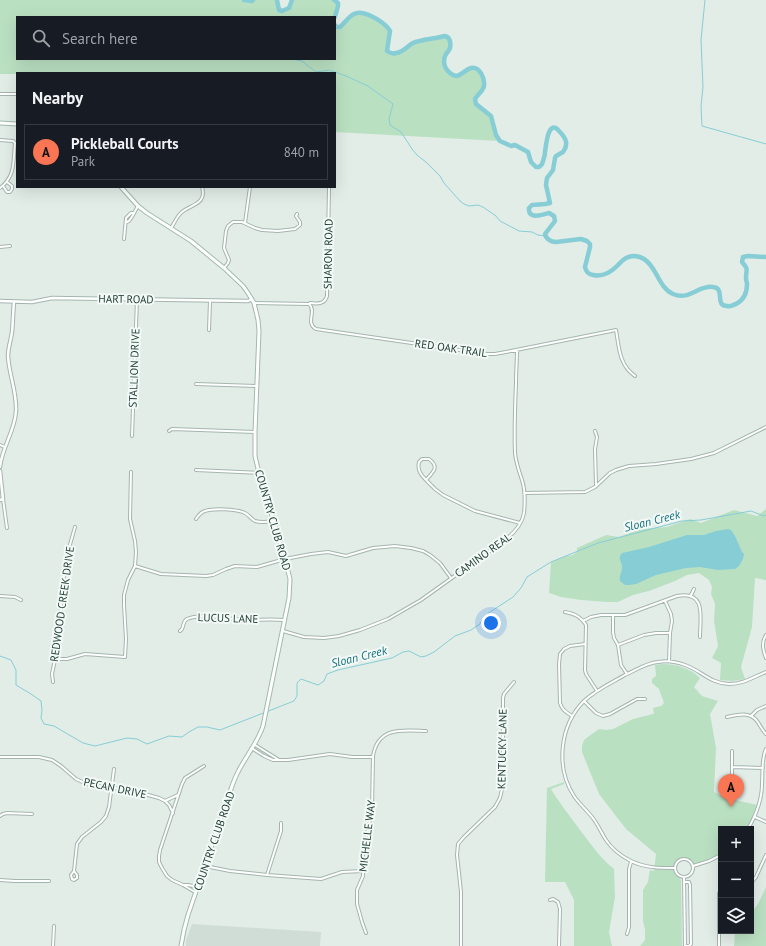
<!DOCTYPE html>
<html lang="en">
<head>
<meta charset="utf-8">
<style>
	:root { --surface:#171b24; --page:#242831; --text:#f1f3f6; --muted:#9ea1a6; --line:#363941; --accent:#fa7553 }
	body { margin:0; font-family:"PT Sans",sans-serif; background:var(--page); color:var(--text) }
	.controls { position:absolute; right:12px; bottom:12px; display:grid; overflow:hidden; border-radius:0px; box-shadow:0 4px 16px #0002 }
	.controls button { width:36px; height:36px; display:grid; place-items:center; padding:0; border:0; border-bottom:1px solid var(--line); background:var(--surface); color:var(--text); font:20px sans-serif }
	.you { position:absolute; left:491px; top:623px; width:14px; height:14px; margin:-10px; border:3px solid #fff; border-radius:50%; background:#1a73e8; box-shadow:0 0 0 6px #1a73e833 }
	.badge { display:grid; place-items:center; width:26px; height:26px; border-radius:50%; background:var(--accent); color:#111; font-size:13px; font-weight:700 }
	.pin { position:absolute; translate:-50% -33px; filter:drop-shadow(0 1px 2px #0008) }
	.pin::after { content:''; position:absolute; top:21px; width:14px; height:12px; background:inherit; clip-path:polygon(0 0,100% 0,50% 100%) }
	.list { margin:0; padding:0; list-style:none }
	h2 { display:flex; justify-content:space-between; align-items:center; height:52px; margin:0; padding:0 16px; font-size:17px }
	h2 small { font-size:13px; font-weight:400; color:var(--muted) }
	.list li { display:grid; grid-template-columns:26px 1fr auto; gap:12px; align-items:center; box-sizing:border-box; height:56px; margin:0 8px 8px; padding:0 8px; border:1px solid var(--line); border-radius:0px }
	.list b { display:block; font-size:15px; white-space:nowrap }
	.list p { margin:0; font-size:13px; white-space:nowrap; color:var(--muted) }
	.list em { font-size:13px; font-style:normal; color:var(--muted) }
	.icon { flex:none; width:22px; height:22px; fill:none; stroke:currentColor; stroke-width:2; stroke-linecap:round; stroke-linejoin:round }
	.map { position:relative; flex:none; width:766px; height:946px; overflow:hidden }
	.search { position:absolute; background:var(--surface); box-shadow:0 4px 16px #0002; left:16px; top:16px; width:320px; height:44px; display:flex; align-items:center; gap:10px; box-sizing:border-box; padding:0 14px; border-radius:0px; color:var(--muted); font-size:15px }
	.panel { position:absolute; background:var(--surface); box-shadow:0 4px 16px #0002; left:16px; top:72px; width:320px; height:116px; border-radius:0px }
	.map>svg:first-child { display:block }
	.built { fill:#d0ddd7 }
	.green { fill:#bae0c2 }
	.water { fill:#87cdd5 }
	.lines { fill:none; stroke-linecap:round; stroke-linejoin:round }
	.stream { stroke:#87cdd5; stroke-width:1 }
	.river { stroke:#87cdd5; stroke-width:4.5 }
	.minor-casing { stroke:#a4b5af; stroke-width:4 }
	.tertiary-casing { stroke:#a4b5af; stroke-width:4.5 }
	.secondary-casing { stroke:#a0baaf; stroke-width:5 }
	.minor { stroke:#fff; stroke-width:2 }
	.tertiary { stroke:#fff; stroke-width:2.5 }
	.secondary { stroke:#fff; stroke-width:3 }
	.labels { text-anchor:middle; stroke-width:4; stroke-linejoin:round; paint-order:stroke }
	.street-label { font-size:11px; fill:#213f36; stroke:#f3f9f6 }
	.water-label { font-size:12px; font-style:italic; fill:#17727f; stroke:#f3f9f6 }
</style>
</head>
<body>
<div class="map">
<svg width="766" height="946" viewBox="0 0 766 946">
	<rect width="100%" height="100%" fill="#e2ede8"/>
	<path class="built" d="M192 924 321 932 320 946H186V940Z"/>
	<path class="green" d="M0 0H243L252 1 253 0H276L279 10 282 11 289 8 292 0H333L336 1 338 6 334 17H17V59H335V26L337 27 340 28C345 24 347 20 351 16 363 8 376 20 385 26 392 33 386 42 387 52 390 54 394 55 399 53 405 51 408 45 414 43 424 39 435 39 445 36L448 37C455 50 436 60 448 72 450 74 453 76 456 76 462 76 468 70 473 68 478 70 481 73 482 78 486 86 480 92 475 98 476 110 487 108 491 117 495 124 494 134 499 141L335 132V73H17V74H0Z
		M766 509V580H763L762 579 755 578 752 627 741 667 745 679 732 681 720 680 721 663 712 658 718 646 714 621 715 604 711 594 712 587 709 580 699 573 687 575 675 581 649 591 633 595 618 602H607L581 600 561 597 549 593 551 562C555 561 558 558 563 557 569 555 573 557 577 551V548L606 535 619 537 640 529 667 527 690 519 701 523 734 510 757 516Z
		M662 664C676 664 690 668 700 678L694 687 702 696 718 701 710 714 716 748 714 792 727 798 757 805 751 820 746 829H721V853L711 858 696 864C691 862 690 858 684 858 677 858 672 865 675 872 676 876 679 878 681 880L682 946H640L645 940V929L643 921V890L648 882 650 870 654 871 656 854 626 829 599 794 582 752V746L584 740 589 736 599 729 606 730 613 729 633 719 653 714 654 713 653 708 661 706 664 703 659 689 652 683V679L656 676 655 665Z
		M564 782V784L551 789C560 804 570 816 580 830 591 844 600 858 614 869L615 897 609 932 612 946H574V900L565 882H545L547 788Z
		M766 887V946H734L735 931H751V913L758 904Z"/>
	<path class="water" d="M728 529 731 530 735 536 742 552 744 554 743 559 739 566 735 569 718 570 700 567 686 568 656 575 636 584 629 585H625L620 581C619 575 622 573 622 567 622 563 619 560 620 556L622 553 649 547 687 535H704L716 531Z"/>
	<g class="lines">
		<path class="stream" d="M705 0 701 40 703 87 701 106 702 126 766 144
			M292 59 302 61 316 72 329 70 346 76 368 86 393 104 389 119 390 125 401 132 412 149 417 155 427 163 440 176 444 183 460 201 464 204 469 206 478 205 483 207 496 216 500 221 519 231 532 232 538 235 545 236
			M0 656 11 660 16 670V685L31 694 41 701 42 710 41 718 44 724 54 726 83 743 95 746 127 738 137 739 147 744 169 736 182 737 189 732 198 727H207L220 730 294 701 297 696V683L301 679 318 685 324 681 327 674 338 670 392 658 403 652 409 651 421 657 426 656 434 652 455 636 471 630 480 624 484 616 513 597 521 588 527 577 538 570 551 562 598 543 682 521 701 520 751 511 764 516 766 515"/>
		<path class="river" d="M244 0 252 1 253 0
			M277 0 279 10 282 11 289 8 292 0
			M334 0 338 3V6L335 17
			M335 25 337 27H340C345 23 348 17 354 14 363 9 382 21 388 28L390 31 387 51C390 53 393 54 396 53 404 52 407 46 413 43 421 39 435 39 445 36 450 37 451 43 450 48 449 51 446 53 445 56 443 62 444 68 450 73 459 81 463 70 471 68 480 66 485 79 484 86 483 91 478 94 475 99L476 104 491 116 496 135 500 141 511 146 515 145 528 152 531 162 536 167C539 167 540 167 542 164 543 161 545 156 545 152 546 146 548 118 559 131 566 138 569 144 563 152L556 156 555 158 553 170 547 178 546 185 550 203 545 204 532 205 529 208C528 220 542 215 549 213L554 216 555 221 545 234C546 239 551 242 556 242L581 239 587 241 590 244V247L585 267C586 272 588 274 593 275 602 277 611 272 617 266 620 263 622 260 626 258 632 255 639 256 644 259 657 267 658 287 673 294 690 301 698 285 713 287 726 288 714 306 727 306 730 307 733 305 736 304 744 300 747 293 747 284 747 282 746 281 746 278 746 269 749 270 742 262L743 257 748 256 766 257"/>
		<defs>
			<path id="minor" d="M0 94H17
				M0 140 13 141 15 143C13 161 16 176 0 188
				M3 186 7 192H10L12 189V186L7 182
				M127 222 129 221C133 216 135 211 138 206
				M245 223 250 187
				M171 228C175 222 177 216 182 212 192 204 207 204 202 187
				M124 239 126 218 131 213H134
				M0 247 10 246
				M224 268 228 263 229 260 224 248 226 231 228 226 233 222H242L255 228 262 230 278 231 295 229 300 225V222L296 216 297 214
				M254 303 309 304C317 311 305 323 316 329L487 354H495L511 351 616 330C619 347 619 365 635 376
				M310 303C318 304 325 304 327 296L329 187
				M209 330 210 301
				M196 384 257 386
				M169 431 172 429 255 432
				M595 431 597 437 595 449 596 485
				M132 436 137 299
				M0 445 5 447
				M422 459H429C440 467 433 472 426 480 421 475 417 470 419 462Z
				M196 470 259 473
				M426 480 435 489 443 495 475 511 520 523
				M524 493 585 492 595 487 610 473 616 470 629 466 656 464 691 459 714 453 766 427
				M3 499 7 528
				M196 519C198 516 201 512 205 511 213 508 237 509 245 513 249 515 251 519 255 521 261 523 268 522 274 521
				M135 566 161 574 206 576 213 575 226 569 235 566 257 567 285 559 311 554 328 552 346 556 373 548 395 546 411 548 423 551 430 555 440 563 451 578
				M691 595 694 589
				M0 596 15 597 21 600
				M665 601 671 614 672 621 670 633 669 661
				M565 612C575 614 580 616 586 625L585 670 586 674 597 691
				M613 616V632L614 638 618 645 621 665 627 674
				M583 621 591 617 601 615H625L677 596C707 590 700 618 700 637
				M180 631 182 629C184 625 183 621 187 619 201 612 231 620 247 620 259 620 272 619 284 620
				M283 631 304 637 324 638 339 636 360 630 388 619 421 600 505 540C514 533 522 525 524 513 525 503 525 489 522 480 519 471 516 463 515 453 514 430 515 407 516 383 516 372 517 361 517 350
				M766 635C761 643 763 650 766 658
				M618 645 644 635 656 633H670
				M55 659H67L85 654 125 657 126 639 124 605V595L128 580 135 566 136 552 135 541 130 519 131 472
				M53 682 52 674 57 650 64 575 67 555 75 527
				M584 701 596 713 603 716 610 714 637 699H645
				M572 716C566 712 562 710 560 703L559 664 560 654 564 649 570 646 585 644
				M751 716 757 710 766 706
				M727 717C737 715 749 711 757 721 760 725 762 730 766 734
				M255 745 279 760
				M253 749 264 756 273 760H288L330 754 352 757H373
				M0 757H39L52 760 61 766 76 779 89 785 130 790 159 798 165 801 169 805 173 813
				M732 767 763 768
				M732 783V751
				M165 801 178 795
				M0 816 3 814 7 813 32 814
				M755 817 766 822
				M748 829C756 815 762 800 762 784 763 772 761 760 766 749
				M675 868a9 9 0 1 1 18 0a9 9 0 1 1-18 0Z
				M205 866 230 871 267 875 321 879 342 872 363 871
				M693 866 709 861 721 855
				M675 868C660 868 645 868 631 861 621 856 612 849 606 840 602 834 599 827 595 821 589 812 580 805 574 796 555 767 560 725 584 701 596 690 611 683 625 675 636 670 646 663 658 662 668 660 677 662 685 665 702 671 709 683 729 684 744 684 753 677 766 672
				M74 871 77 875V878L74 880 72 879 71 875 74 871 77 844 82 837 101 822 106 816 109 807 114 769
				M267 875 281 831V823
				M684 877 685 946
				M0 880 15 881H49
				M684 882H689L690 885 691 944 689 946H685
				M751 883 756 877 766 855
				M183 885 172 880 167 876 162 868 159 862V856L160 850 182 784 185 778 204 766
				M195 892 183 885H188L198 887
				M550 900 553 899 558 902 560 909 559 946
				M366 933 362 922 357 904V890L363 876V853L372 810 373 756C378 726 403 730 426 731
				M627 934 629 927V869L631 862
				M53 946 54 926
				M461 946V892L457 855 458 844 464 837 495 807 500 798 503 785V698L504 694 514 682
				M719 946V893L721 892"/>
			<path id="tertiary" d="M0 301 32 302 52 298 248 301 252 299
				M0 467C2 447 15 431 16 411 17 392 9 375 8 356 8 348 11 340 12 332 13 322 13 312 14 302
				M0 471 3 499 0 500"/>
			<path id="secondary" d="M0 123 17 124
				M121 187 138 206 147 213 191 241 224 268 243 286 248 293 254 303 258 320 259 331 255 432V456L259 473 285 559 290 579 289 598 263 726C257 744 245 757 237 774 234 780 232 786 230 792L188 915 184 930 181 946"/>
		</defs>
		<use href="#minor" class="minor-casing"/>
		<use href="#tertiary" class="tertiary-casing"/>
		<use href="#secondary" class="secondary-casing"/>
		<use href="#minor" class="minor"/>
		<use href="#tertiary" class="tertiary"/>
		<use href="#secondary" class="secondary"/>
	</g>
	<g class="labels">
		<g class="street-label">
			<text transform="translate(328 254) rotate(-89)" y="4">SHARON ROAD</text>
			<text transform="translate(126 299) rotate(1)" y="4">HART ROAD</text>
			<text transform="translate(451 348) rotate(8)" y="4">RED OAK TRAIL</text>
			<text transform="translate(134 368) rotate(-88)" y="4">STALLION DRIVE</text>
			<text transform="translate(273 520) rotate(74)" y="4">COUNTRY CLUB ROAD</text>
			<text transform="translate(483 555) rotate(-36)" y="4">CAMINO REAL</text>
			<text transform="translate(62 604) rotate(-82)" y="4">REDWOOD CREEK DRIVE</text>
			<text transform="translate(228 618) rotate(2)" y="4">LUCUS LANE</text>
			<text transform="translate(502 749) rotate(-89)" y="4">KENTUCKY LANE</text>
			<text transform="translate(115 788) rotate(12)" y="4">PECAN DRIVE</text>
			<text transform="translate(367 836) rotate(-83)" y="4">MICHELLE WAY</text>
			<text transform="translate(214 841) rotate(-71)" y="4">COUNTRY CLUB ROAD</text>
		</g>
		<g class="water-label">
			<text transform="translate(652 521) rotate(-14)" y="4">Sloan Creek</text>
			<text transform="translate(359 657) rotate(-14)" y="4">Sloan Creek</text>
		</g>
	</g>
</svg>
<div class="controls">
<button>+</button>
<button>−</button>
<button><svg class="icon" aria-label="layers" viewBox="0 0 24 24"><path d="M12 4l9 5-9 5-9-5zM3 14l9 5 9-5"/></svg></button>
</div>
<div class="you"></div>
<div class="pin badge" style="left:731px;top:807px">A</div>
<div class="search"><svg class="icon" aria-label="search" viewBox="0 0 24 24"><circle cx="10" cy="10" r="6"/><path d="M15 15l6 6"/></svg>Search here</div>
<section class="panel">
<h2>Nearby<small></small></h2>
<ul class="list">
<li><span class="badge">A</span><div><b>Pickleball Courts</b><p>Park</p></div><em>840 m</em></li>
</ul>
</section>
</div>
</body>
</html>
